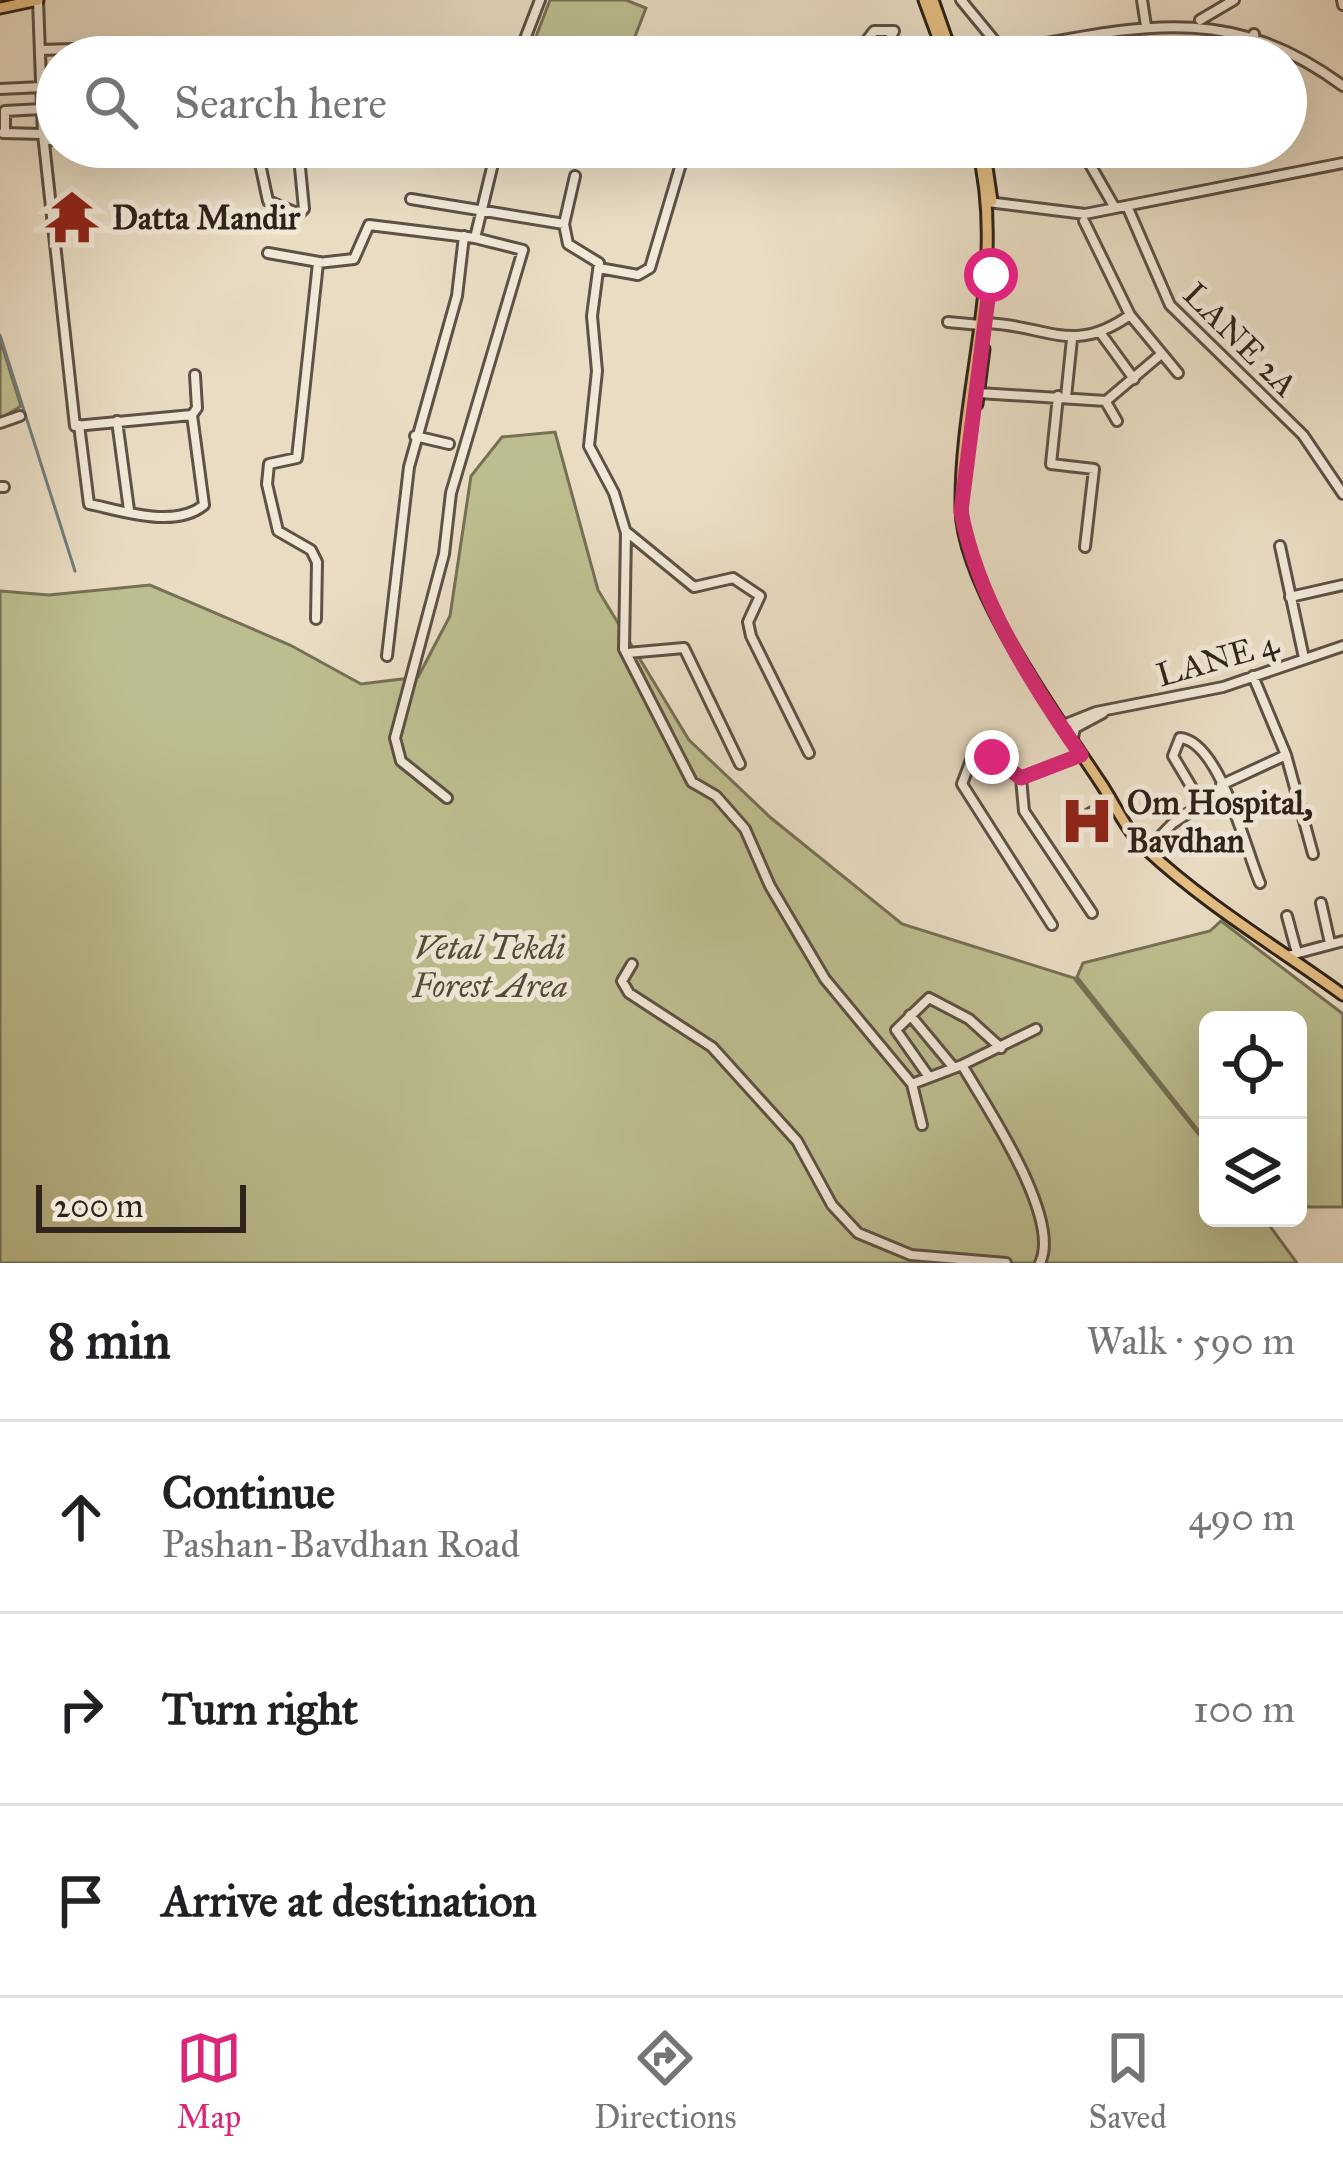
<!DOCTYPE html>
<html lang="en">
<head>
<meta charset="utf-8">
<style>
	:root { --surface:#fff; --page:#f6f6f6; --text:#202124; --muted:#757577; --line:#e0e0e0; --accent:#db2777 }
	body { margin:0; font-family:"IM FELL Great Primer",serif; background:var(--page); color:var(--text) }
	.controls { position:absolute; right:36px; bottom:36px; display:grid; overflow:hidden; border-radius:18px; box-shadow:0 12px 48px #0002 }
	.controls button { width:108px; height:108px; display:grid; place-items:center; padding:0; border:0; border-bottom:3px solid var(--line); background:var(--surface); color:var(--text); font:60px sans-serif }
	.scale { position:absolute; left:36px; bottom:30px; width:210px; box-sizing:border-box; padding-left:12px; border:6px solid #30231b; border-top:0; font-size:33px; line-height:42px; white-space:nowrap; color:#30231b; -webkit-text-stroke:9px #f1e8d8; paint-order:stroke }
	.stop { position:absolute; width:36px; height:36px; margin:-27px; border:9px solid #db2777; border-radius:50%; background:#fff }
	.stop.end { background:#db2777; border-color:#fff; box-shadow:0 3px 12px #0008 }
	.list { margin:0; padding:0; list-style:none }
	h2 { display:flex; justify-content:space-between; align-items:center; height:156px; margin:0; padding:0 48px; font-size:51px }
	h2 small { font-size:39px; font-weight:400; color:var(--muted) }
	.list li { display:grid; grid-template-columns:78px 1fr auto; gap:36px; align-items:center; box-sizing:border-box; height:192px; padding:0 48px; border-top:3px solid var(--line) }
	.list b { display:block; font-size:45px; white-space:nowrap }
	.list p { margin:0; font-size:39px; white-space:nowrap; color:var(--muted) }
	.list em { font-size:39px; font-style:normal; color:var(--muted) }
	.icon { flex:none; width:66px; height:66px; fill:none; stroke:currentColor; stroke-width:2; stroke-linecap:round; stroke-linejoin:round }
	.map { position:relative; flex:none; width:1343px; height:1263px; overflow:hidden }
	.search { position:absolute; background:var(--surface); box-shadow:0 12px 48px #0002; left:36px; right:36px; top:36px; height:132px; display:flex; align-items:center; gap:30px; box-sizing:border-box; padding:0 42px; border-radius:66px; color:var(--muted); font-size:45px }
	.sheet { height:732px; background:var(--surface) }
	nav { display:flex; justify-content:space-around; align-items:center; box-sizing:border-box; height:168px; border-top:3px solid var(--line); background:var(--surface); font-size:33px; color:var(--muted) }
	nav a { display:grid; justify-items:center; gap:6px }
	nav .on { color:var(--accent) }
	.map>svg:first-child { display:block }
	.green { fill:#bdbe8f; stroke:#767055; stroke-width:3 }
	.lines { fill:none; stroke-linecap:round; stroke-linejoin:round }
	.stream { stroke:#707e7b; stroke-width:3 }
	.minor-casing { stroke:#5e5145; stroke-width:14 }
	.major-casing { stroke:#30231b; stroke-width:15 }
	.minor { stroke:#f1e8d8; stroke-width:8 }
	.major { stroke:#e4be82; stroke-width:9 }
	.route { stroke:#db2777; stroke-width:15 }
	.labels { text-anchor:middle; stroke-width:10; stroke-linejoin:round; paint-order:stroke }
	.poi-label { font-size:33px; font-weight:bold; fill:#30231b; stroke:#f1e8d8; text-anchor:start }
	.street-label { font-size:33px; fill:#30231b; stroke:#f1e8d8 }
	.park-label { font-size:33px; font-style:italic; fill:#534a38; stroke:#f1e8d8 }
</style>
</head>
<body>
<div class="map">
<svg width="1343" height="1263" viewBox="0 0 1343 1263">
	<rect width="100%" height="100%" fill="#e9dcc3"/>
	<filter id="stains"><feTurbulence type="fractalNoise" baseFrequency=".00167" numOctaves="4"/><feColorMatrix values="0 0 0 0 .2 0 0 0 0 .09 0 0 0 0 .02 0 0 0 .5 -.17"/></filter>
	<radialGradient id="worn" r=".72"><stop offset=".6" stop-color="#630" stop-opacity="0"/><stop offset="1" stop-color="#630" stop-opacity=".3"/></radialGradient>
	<path class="green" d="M550 0H626L646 8 627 57H559L532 47Z
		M0 339 21 406 0 419Z
		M555 432 598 590 689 740 771 818 902 924 1074 978 1208 1146V1218H1264L1297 1263H0V591L49 595 150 585 290 645 361 684 418 677 450 616 471 476 502 437Z
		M1221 921 1343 1014V1207H1298V1020H1208V1143L1077 977 1083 963 1210 931Z"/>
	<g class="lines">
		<path class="stream" d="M0 335 75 571"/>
		<defs>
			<path id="minor" d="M38 0 43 134 75 426 192 415
				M961 0 1003 51C1136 27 1227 0 1343 86
				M1142 0 1146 26
				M1342 0 1343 5
				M1200 20 1234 0
				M1254 34 1257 57
				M253 46 289 43
				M40 50 246 44 255 57
				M518 57 540 0
				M854 57 874 31H894L880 57
				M0 89 42 87
				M3 133 43 134
				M5 133V111L42 109
				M44 140H57
				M124 147 248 161 259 159 263 147
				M1080 147 1115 208
				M259 159 268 201 299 214 304 209 298 147
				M411 199 564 224 575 176
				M988 202 1085 214 1343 163
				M1127 206 1170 305 1303 435 1343 494
				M1084 221 1130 315 1178 373
				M564 224 568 244 599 263 592 316 597 371 589 446 614 493 626 533 624 649 692 782 716 796 745 829 770 886 825 979 912 1084 922 1125
				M268 253 319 262
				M599 268 638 275 650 268 686 147
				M948 322 980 325
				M986 323C1047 325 1072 356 1130 315
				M1102 335 1134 379
				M979 393 1106 401 1159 356
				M1058 396 1051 464 1094 469 1085 547
				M1066 397 1072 339
				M1106 402 1117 421
				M117 421 129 510
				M0 423 20 416
				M79 425 89 504C123 511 175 529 204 505L192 415 197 408 195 375
				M415 436 449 444
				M0 487H4
				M628 533 694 587 733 578 760 596 748 622 751 636 809 753
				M1280 546 1304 658
				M1290 597 1343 585
				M316 619 317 562 311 550 278 531 267 484 269 464 297 458 318 263 354 259 369 225 475 238 497 147
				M627 653 684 648 740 764
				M387 656 409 467 457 296 464 236
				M1253 676 1286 755 1313 854
				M1061 726 1096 712 1223 687 1343 646
				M1072 742 1075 728 1103 713
				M1021 778 1081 755
				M1221 785 1286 755
				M447 798 401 761 395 738 444 554 451 493 523 250 475 238
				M1201 803 1173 756 1180 738C1220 741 1246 851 1260 883
				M1076 821 1112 801
				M1147 850 1172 824 1224 789
				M1321 903 1330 943
				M1287 916 1297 953
				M1052 925 962 784 971 760 992 757 1021 778 1024 811 1092 913
				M1287 956 1343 941
				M632 964 622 981 629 993 712 1047 797 1141 832 1205 858 1233 911 1255 1006 1263
				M910 1015 954 1068
				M962 1065 1036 1029
				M929 1077 896 1030 929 998 969 1019 1001 1048
				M912 1084 962 1065C986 1106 1062 1218 1040 1263"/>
			<path id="major" d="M924 0 945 57
				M933 0 953 57
				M0 8 38 0
				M977 147C1008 267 959 388 961 509 962 586 1057 717 1100 782 1115 804 1126 831 1146 849 1206 905 1277 947 1343 995
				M984 147 992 201
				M977 404 984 349"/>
		</defs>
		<use href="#minor" class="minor-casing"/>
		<use href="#major" class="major-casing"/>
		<use href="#minor" class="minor"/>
		<use href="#major" class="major"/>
	</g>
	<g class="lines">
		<path class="route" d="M991 275 961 511C977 598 1031 683 1081 755L1021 778 992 757"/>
	</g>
	<defs>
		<symbol id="temple-bare" viewBox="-9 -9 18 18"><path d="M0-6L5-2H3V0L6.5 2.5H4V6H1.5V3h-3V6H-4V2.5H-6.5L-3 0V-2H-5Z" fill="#8f2418" stroke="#f1e8d8" stroke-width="2.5" paint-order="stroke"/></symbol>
		<symbol id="hospital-bare" viewBox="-9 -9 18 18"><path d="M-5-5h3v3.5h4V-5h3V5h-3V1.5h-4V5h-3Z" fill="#8f2418" stroke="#f1e8d8" stroke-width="2.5" paint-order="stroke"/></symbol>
	</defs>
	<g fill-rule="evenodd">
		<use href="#temple-bare" x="34" y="179" width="76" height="76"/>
		<use href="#hospital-bare" x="1049" y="783" width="76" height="76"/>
	</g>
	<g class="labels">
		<g class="poi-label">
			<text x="112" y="229">Datta Mandir</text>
			<text x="1127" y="814">Om Hospital,<tspan x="1127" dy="38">Bavdhan</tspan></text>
		</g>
		<g class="street-label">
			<text transform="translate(1241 339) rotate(45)" y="12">LANE 2A</text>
			<text transform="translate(1217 658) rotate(-16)" y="12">LANE 4</text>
		</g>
		<g class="park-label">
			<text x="490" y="959">Vetal Tekdi<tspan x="490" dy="38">Forest Area</tspan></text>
		</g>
	</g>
	<rect width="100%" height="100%" filter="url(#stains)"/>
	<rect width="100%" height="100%" fill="url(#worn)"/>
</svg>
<div class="controls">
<button><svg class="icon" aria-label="locate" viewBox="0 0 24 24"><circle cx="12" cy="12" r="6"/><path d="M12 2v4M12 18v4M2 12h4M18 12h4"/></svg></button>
<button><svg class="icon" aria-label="layers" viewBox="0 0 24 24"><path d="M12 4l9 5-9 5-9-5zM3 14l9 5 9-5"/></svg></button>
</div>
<div class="scale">200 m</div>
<div class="stop" style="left:991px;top:275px"></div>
<div class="stop end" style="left:992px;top:757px"></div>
<div class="search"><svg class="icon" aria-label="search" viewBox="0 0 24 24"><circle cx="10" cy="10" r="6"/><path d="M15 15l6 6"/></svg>Search here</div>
</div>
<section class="sheet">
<h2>8 min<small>Walk · 590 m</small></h2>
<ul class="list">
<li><svg class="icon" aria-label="ahead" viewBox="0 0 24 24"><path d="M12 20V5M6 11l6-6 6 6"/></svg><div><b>Continue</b><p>Pashan-Bavdhan Road</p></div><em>490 m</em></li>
<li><svg class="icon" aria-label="right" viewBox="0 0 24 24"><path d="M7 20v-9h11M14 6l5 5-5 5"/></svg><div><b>Turn right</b></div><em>100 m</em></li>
<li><svg class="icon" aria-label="arrive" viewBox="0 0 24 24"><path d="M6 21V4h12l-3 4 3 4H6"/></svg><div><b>Arrive at destination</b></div></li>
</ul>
</section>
<nav>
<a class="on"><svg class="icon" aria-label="map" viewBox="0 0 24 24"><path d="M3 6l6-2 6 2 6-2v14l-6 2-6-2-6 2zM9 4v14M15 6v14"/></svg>Map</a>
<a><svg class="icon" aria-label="directions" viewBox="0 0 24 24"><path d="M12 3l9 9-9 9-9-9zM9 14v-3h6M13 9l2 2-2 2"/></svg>Directions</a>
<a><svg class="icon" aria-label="saved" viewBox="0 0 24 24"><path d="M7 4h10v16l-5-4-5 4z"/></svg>Saved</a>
</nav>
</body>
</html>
